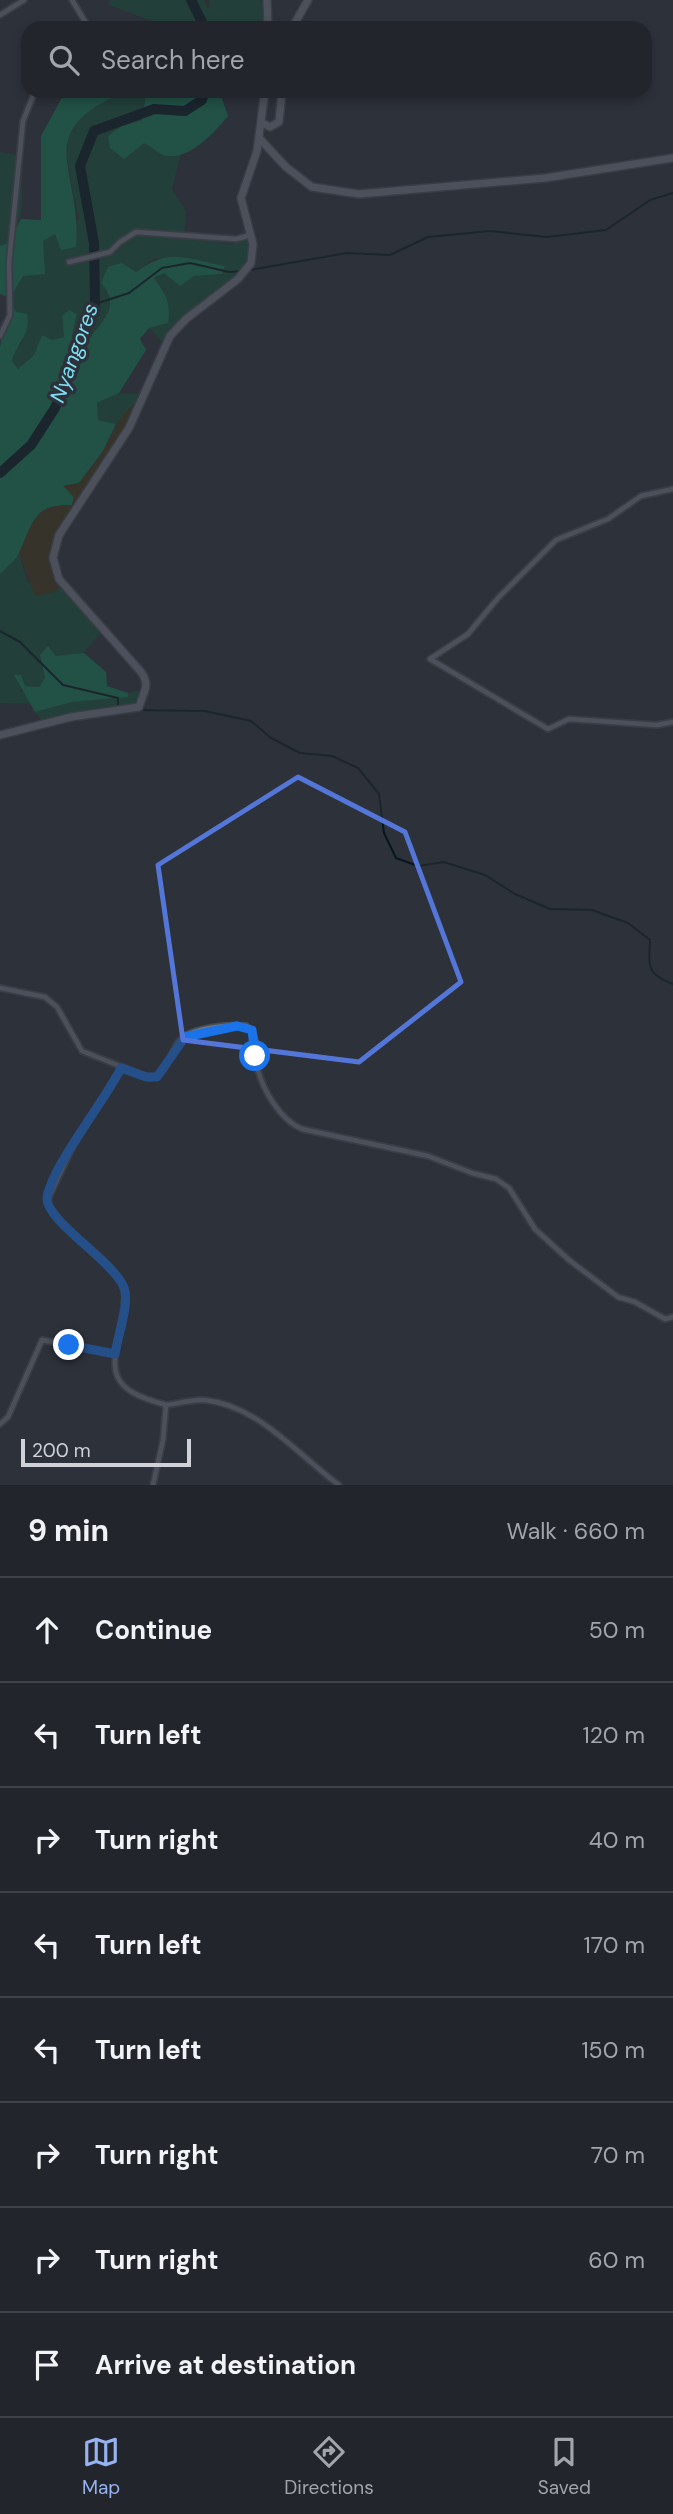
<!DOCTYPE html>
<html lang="en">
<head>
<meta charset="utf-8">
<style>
	:root { --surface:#22252c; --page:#2e3138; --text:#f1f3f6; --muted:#a2a5a9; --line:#3f4248; --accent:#95b2f1 }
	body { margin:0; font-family:"DM Sans",sans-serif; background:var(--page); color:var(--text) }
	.scale { position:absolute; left:21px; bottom:18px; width:170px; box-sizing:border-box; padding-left:7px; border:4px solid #d0d2d8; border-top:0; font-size:19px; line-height:24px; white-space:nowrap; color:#d0d2d8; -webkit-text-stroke:5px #2d313a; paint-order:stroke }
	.stop { position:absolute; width:21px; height:21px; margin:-16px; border:5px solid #1a73e8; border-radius:50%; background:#fff }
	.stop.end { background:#1a73e8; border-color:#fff; box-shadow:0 2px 7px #0008 }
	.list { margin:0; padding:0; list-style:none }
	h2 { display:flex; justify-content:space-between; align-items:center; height:91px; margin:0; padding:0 28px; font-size:30px }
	h2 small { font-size:23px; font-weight:400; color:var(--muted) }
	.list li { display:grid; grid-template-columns:46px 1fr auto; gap:21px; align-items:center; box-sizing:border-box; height:105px; padding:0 28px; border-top:2px solid var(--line) }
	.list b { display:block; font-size:26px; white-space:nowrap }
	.list em { font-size:23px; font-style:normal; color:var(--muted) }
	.icon { flex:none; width:38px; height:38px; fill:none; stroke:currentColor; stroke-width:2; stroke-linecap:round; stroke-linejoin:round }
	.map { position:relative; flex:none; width:673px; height:1485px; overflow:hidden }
	.search { position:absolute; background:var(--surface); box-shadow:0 4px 10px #0003; left:21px; right:21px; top:21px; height:77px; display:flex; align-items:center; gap:18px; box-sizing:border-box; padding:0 24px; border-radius:21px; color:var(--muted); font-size:26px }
	.sheet { height:931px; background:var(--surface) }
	nav { display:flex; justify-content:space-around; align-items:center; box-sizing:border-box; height:98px; border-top:2px solid var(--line); background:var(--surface); font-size:19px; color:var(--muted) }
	nav a { display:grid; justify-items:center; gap:4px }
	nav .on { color:var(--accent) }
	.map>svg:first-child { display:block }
	.green { fill:#165039 }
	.forest { fill:#157854 }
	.sand { fill:#413818 }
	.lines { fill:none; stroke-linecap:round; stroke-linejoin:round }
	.stream { stroke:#06181d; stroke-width:2 }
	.river { stroke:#06181d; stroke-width:10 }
	.street-casing { stroke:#494d54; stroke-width:8 }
	.secondary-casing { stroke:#494d54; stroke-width:10 }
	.street { stroke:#727681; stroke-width:4.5 }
	.secondary { stroke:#727681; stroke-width:7 }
	.route { stroke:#1a73e8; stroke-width:9 }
	.marked { fill:none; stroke:#5376d8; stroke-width:5; stroke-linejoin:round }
	.labels { text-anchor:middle; stroke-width:7; stroke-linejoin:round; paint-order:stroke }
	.water-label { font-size:21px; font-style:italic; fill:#7edff4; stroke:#2d313a }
</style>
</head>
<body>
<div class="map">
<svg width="673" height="1485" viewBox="0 0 673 1485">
	<rect width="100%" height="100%" fill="#2d313a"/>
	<path class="green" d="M110 0H204L208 10 210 0H259L265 2 266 28H170L109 5Z
		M127 91 146 94 142 120 122 126 164 155 181 153 172 189 186 212 184 238 232 244 242 240 244 222 252 251 249 262 241 274 180 322 164 344 149 328 168 323 163 289 154 279 164 273 180 286 194 276 222 274 225 266 155 258 109 291C113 314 101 325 85 341L72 336 77 314 62 316 64 337 52 341 42 335 34 355 18 369 12 361 15 349 22 343 10 298 43 241 79 219C64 148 50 123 127 91Z
		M0 152 21 156C21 184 30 232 0 246Z
		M119 393 144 394 140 403 132 406 116 424 98 420 97 403Z
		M19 553 27 582 61 586 100 633 84 653 56 656 49 647 40 655 45 678 39 687 25 686 20 690 29 696 30 704 0 703V574Z
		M143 690 138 703 41 719 35 712 72 702 127 697 128 693Z"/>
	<path class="forest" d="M127 91C27 133 83 167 76 247L61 250 55 234 43 241 45 274 23 276 10 298 16 312 27 314C32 334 16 343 12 361L18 369 34 355 42 335 52 340 64 337 62 316 69 310 77 314 72 336 86 341C102 323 122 305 101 283L108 267 122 263 136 272C172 246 186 260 225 266L222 274 194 276 180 286 164 273 154 278C166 293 171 304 168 323L149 328 140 339 146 350 119 393 97 403 98 420 116 424 103 451 79 483 64 486 74 497 72 505C28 505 38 523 19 553 15 561 6 568 0 574V347L10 298 0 294V246L9 242 21 219 41 220V136L65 92Z
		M134 91H219L228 116C215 132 187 163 163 155 157 152 150 146 144 143L124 159 110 148 108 136 122 126 142 120 146 94Z
		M48 646 56 656 84 653 106 672 107 686 128 693V697L72 702 35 712 14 675H21L25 686 39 687 45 678 40 655Z"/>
	<path class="sand" d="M140 403 53 548 61 586 54 592 35 596 19 553C33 522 33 505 72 505L74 497 63 486 79 483C87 473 96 463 103 451 114 434 118 411 140 403Z"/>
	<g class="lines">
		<path class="stream" d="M250 270 347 253 390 255 428 237 490 231 547 237 606 230 650 200 673 193
			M95 304 129 293 162 268 190 263 229 272 241 271
			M0 631 20 642 63 685 118 698V706
			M137 710 205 711 251 721 271 738 300 753 332 756 358 768 379 794 384 833 396 858 418 866 444 862 485 875 515 894 550 909 592 910 628 923 650 940C649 967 646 974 673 984"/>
		<path class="river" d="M191 0 205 28
			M0 473 31 445 55 408 95 304 94 243 80 166 94 131 154 109 185 111 202 100 205 91"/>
		<defs>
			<path id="street" d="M72 0 89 28
				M0 15 24 0
				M69 262 110 252 120 242 136 232 236 239 251 235
				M0 336 10 315 9 263 23 121 35 91
				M673 489 641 496 608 519 556 540 498 598 468 634 430 659 548 729 569 719 657 725 673 722
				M0 988 45 997 57 1007 82 1051 150 1078C167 1077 170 1051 180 1040 192 1028 230 1024 246 1026 260 1035 253 1053 257 1067 263 1090 280 1120 302 1129L428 1156 472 1173 496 1179 509 1188 535 1229 569 1260 618 1297 635 1302 665 1319 673 1317
				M121 1068 73 1146 47 1201C62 1234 109 1256 123 1286 127 1294 124 1304 123 1313 112 1369 102 1388 166 1405L163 1440 153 1485
				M166 1405C178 1404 191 1399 204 1400 258 1405 298 1455 339 1485
				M0 1424 8 1417 42 1340 115 1354"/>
			<path id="secondary" d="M267 0 268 28
				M292 28 308 0
				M261 122 270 127 279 122 282 91
				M259 138 286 167 312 187 359 194 545 178 673 158
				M0 735 71 717 139 707C143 692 151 686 141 672L59 579 53 558 59 535 129 428 170 336 186 319 238 279 251 263 253 244 241 198 257 151 265 91"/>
		</defs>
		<use href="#street" class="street-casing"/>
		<use href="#secondary" class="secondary-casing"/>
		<use href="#street" class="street"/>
		<use href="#secondary" class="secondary"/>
	</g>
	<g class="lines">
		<path class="route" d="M69 1345 115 1354C118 1335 128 1309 125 1291 120 1265 45 1221 47 1198 51 1167 105 1101 121 1068L146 1077H157L185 1037 237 1026 252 1030 255 1056"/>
	</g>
	<path d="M0 0H673V1485H0ZM298 777 405 832 461 982 359 1062 183 1040 158 865Z" fill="#2d313a" fill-opacity=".55" fill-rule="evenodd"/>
	<path class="marked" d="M298 777 405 832 461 982 359 1062 183 1040 158 865Z"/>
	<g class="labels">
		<g class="water-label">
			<text transform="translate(74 353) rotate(-70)" y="7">Nyangores</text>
		</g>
	</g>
</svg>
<div class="scale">200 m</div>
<div class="stop" style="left:255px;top:1056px"></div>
<div class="stop end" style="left:69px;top:1345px"></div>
<div class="search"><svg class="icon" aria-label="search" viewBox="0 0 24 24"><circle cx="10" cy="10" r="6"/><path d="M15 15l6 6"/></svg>Search here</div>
</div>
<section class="sheet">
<h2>9 min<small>Walk · 660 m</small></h2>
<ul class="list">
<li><svg class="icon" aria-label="ahead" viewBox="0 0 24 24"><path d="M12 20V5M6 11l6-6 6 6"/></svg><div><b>Continue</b></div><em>50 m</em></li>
<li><svg class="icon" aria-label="left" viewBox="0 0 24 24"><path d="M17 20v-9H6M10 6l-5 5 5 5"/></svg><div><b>Turn left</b></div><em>120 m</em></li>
<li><svg class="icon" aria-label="right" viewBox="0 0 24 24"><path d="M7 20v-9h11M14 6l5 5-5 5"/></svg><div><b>Turn right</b></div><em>40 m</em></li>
<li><svg class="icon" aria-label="left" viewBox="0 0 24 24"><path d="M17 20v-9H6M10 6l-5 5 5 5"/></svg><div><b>Turn left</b></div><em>170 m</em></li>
<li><svg class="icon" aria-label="left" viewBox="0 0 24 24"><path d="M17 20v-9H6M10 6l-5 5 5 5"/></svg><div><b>Turn left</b></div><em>150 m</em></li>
<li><svg class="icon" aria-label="right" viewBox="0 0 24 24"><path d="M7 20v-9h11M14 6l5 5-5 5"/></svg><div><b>Turn right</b></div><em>70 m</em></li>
<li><svg class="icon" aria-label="right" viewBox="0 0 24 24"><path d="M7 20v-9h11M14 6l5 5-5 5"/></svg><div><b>Turn right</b></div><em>60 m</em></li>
<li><svg class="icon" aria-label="arrive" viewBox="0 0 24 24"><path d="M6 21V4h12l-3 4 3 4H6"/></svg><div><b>Arrive at destination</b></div></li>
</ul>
</section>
<nav>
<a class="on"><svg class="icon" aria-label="map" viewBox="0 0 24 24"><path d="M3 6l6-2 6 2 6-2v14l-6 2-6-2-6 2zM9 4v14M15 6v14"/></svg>Map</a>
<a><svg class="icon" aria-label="directions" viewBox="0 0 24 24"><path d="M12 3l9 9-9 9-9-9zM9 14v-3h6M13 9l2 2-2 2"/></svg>Directions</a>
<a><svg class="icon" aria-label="saved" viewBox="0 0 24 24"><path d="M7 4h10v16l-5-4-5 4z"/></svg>Saved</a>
</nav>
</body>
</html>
